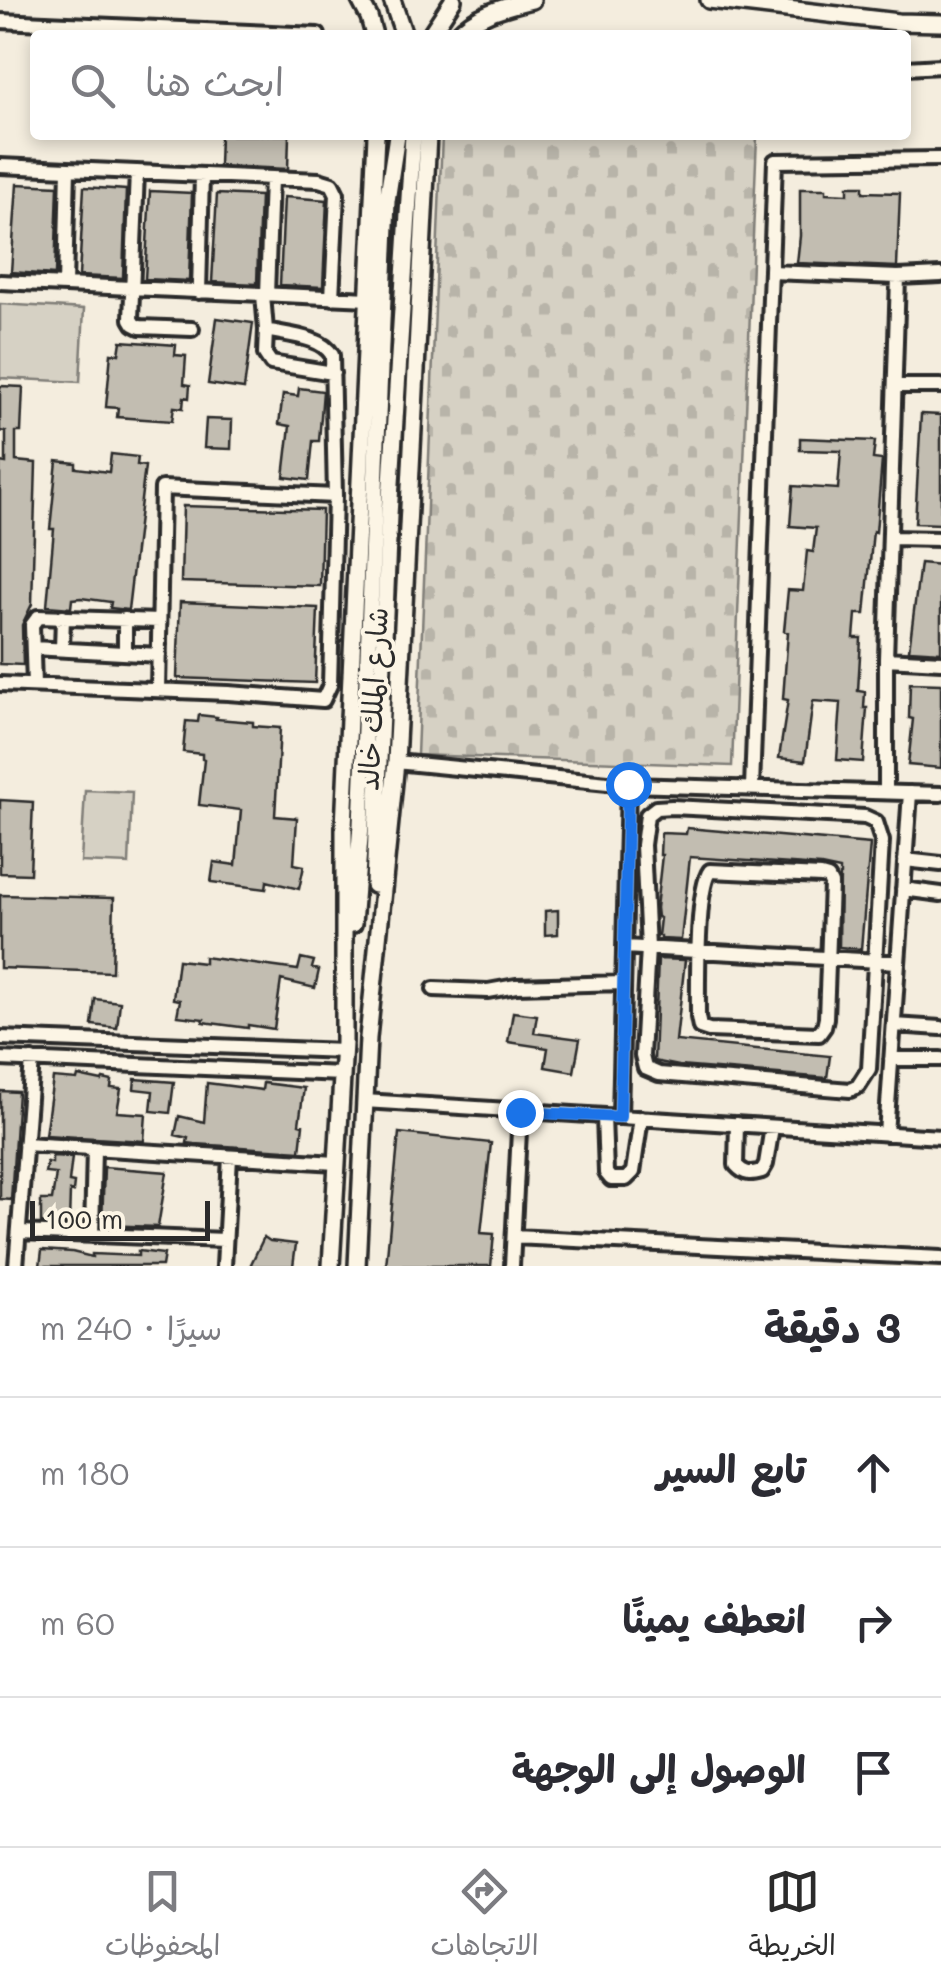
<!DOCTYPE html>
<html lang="ar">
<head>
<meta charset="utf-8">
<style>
	:root { --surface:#fff; --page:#f2f2f3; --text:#2b2b33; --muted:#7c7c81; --line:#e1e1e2; --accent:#2b2b2b }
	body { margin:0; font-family:Mali,"Playpen Sans Arabic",sans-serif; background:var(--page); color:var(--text); direction:rtl }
	.scale { position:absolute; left:30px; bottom:25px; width:180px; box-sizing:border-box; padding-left:10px; border:5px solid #2b2b2b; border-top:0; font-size:28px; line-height:35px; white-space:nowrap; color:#2b2b2b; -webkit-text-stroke:8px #fcf5e5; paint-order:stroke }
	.stop { position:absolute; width:30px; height:30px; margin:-22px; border:8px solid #1a73e8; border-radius:50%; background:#fff }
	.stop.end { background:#1a73e8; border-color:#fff; box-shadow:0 2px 10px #0008 }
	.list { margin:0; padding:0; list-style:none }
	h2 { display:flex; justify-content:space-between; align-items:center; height:130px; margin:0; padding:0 40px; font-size:42px }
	h2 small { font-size:32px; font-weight:400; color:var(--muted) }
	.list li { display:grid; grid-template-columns:65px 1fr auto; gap:30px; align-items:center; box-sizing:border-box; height:150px; padding:0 40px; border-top:2px solid var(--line) }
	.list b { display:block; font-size:38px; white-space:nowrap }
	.list em { font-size:32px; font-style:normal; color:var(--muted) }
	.icon { flex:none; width:55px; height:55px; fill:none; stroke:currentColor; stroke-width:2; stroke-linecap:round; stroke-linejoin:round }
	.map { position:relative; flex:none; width:941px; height:1266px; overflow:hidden; direction:ltr }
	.search { position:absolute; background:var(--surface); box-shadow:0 5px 15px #0003; left:30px; right:30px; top:30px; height:110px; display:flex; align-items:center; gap:25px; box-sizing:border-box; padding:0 35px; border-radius:10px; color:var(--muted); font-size:38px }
	.sheet { height:580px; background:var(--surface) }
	nav { display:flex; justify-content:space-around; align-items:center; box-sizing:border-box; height:140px; border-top:2px solid var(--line); background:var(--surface); font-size:28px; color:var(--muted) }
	nav a { display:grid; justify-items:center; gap:5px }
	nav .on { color:var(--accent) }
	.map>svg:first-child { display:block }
	.cemetery { fill:url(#cemetery-stones); stroke:#807e78; stroke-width:2.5 }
	.pitch { fill:#d6d1c4; stroke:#807e78; stroke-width:2.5 }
	.building { fill:#c2bdb1; stroke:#2b2b2b; stroke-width:2.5 }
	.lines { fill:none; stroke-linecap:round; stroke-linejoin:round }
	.minor-casing { stroke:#2b2b2b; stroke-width:20 }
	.major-casing { stroke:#2b2b2b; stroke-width:22 }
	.minor { stroke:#fcf5e5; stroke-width:12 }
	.major { stroke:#fcf5e5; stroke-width:15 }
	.route { stroke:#1a73e8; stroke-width:12 }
	.labels { text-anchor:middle; stroke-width:8; stroke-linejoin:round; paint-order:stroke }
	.street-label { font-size:28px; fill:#2b2b2b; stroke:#fcf5e5 }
</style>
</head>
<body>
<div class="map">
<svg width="941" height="1266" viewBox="0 0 941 1266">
	<defs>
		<pattern id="cemetery-stones" width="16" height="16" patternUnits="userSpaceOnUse" patternTransform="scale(2.5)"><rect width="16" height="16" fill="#d6d1c4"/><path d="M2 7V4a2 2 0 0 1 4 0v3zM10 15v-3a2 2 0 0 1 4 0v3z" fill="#b8b4a9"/></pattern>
	</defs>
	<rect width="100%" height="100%" fill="#f4edde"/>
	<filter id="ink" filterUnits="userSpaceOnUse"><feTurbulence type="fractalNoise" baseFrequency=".01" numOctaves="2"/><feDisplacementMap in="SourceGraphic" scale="20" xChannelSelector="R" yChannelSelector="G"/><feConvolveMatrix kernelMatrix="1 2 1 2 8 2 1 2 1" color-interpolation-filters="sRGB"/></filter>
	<g filter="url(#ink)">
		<path class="cemetery" d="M442 135H757L732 766 417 755Z"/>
		<path class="pitch" d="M0 304 84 309 80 382 0 378Z
			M85 790 132 792 129 864 81 862Z"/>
		<path class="building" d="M220 135H289L288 169 219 166Z
			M17 184 58 186 55 275 11 272Z
			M848 186H863V192L900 193 897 267 797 263 800 236V189H826V193L848 194Z
			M84 187 126 190 123 278 79 276Z
			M150 191 192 193 189 281 145 279Z
			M217 194 260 196 257 284 212 282Z
			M284 197 327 200 323 287 280 285Z
			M217 318 253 323 244 389 208 384Z
			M121 341 176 345 175 355 186 356 184 384 190 385 189 398 184 397 183 408 174 407 172 421 117 417 118 408 106 407 111 353 119 354Z
			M0 386 23 387 21 432H16V461L36 463 32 604 22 625 23 665 0 664V462L6 463V432L0 431Z
			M299 388 323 391 319 441H313L309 480 284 477 290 426 279 424 283 394 298 396Z
			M921 414 941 415V524L915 523Z
			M206 419 232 420 231 449 204 448Z
			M800 438 875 441 873 459 882 460 876 532 873 531 865 614H856L854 638H861L858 691 865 692 864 708H867L863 762 837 760 841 703 813 701 805 761 779 758 788 700 783 699 788 632 784 631 788 590 803 591 807 551 813 552 816 528 790 526 793 486 838 489 841 451 800 450Z
			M111 454 138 457 137 465 145 466 128 610 110 608 111 602 81 598 72 599 71 608 47 606 54 529H50L57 461 76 463V468L109 472Z
			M183 506 322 510 320 586 181 582Z
			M920 563 941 565V652L909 650Z
			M180 602 318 608 315 683 177 678Z
			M910 683 941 684V768L908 765 913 719 909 718Z
			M199 715 217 717 216 719 253 722V726L280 728 275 816 297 818 294 864 304 866 299 889 267 881 266 889 211 882 214 862 236 865 241 810 199 805 204 760 202 759V754L183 752 186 721 198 722Z
			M0 800 33 802 30 874 0 873Z
			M687 828 870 844 861 949 839 947 840 870 821 866 690 857 681 940 661 939V936H658L660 918 657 917 656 908 662 855H660L661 833 686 834Z
			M0 895 114 898 112 972 0 968Z
			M558 910V934L545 935V911Z
			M204 957 298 970 301 958 314 961 312 968 319 970 315 988 281 980 274 1029 248 1025V1028L203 1022 204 1019 177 1016 180 1000 173 999 178 960 204 963Z
			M658 959 685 960 676 1041 830 1056 827 1078 679 1066 654 1061Z
			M95 999 120 1002 117 1028 92 1025Z
			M513 1012 537 1015 534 1033 580 1039 574 1072 545 1067 548 1048 508 1042Z
			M78 1076 102 1081 103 1079 112 1081 111 1088 121 1089 117 1112 146 1114 144 1141 45 1135 53 1078 77 1080Z
			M135 1079 174 1082 170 1113 151 1111 153 1091 134 1089Z
			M207 1083 262 1090 263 1083 304 1088 299 1124 303 1125 300 1151 195 1144 187 1143 188 1138 175 1135 179 1116 204 1122Z
			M0 1091 18 1092 11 1200 0 1199Z
			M399 1133 491 1143 481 1233 494 1234 491 1266H386Z
			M52 1156 72 1157 69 1182 74 1183 73 1192 70 1191 69 1224 41 1223V1200H52L56 1174 45 1173 47 1162 52 1163Z
			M104 1167 167 1172 158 1227 102 1225Z
			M264 1237 270 1241 296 1244 293 1266H250Z
			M42 1250 72 1252 92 1257V1254L138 1256V1251L164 1254 162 1266H40Z"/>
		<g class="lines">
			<defs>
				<path id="minor" d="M0 21 318 35
					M906 68 941 66
					M0 166 319 180 332 184 337 194 332 298
					M137 172 131 319 134 324 140 327 192 329
					M771 272 898 277 941 275
					M0 282 369 299
					M65 285 68 169
					M199 292 202 175
					M267 295 271 178
					M266 330 265 354 271 363 333 373
					M895 386H941
					M890 538 941 539
					M33 648 159 655
					M62 649 63 617
					M125 653V619
					M886 659 941 662
					M0 684 228 693 323 700 330 685 335 496 332 355C321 336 286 335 266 330L263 295
					M34 685 32 625 38 617 159 621
					M158 690 162 488 335 496
					M396 762 628 785 941 794
					M752 788 775 161 941 159
					M886 792V659L898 277
					M672 807 865 817 876 822 882 841 869 1069 858 1086 850 1090 659 1074 645 1068 642 1056 648 948 643 845 647 815 656 808Z
					M905 860 941 864
					M710 871 821 876 828 878 831 884 826 1018 824 1027 819 1034 709 1030 700 1027 698 1017C698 989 696 889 710 871Z
					M903 889 941 894
					M624 947 898 962
					M434 989 488 991 516 986 623 983
					M894 1025 941 1028
					M0 1038 344 1051
					M0 1059 342 1074
					M891 1059H941
					M364 1101 941 1137
					M604 1116 606 1173 611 1179H626L633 1172 641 1118
					M620 1117 628 785
					M737 1124 736 1165C745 1175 751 1174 762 1171L766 1164 772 1127
					M886 1134 910 793
					M25 1144 336 1163
					M19 1232 225 1240
					M92 1235 94 1148
					M514 1237 941 1258
					M16 1266 32 1060
					M224 1266 230 1157
					M512 1266 520 1112"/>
				<path id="major" d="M360 0 369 17 374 35
					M392 0 404 35
					M709 0 898 22 941 23
					M430 35 453 0
					M457 35C477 13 505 7 532 0
					M374 885 389 515 413 135
					M353 924 361 825 387 201 397 135
					M331 1266 344 1043V827L376 135
					M357 1266 368 1038 396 762 428 135"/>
			</defs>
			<use href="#minor" class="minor-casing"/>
			<use href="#major" class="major-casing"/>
			<use href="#minor" class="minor"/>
			<use href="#major" class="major"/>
		</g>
	</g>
	<g class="lines" filter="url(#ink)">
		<path class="route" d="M520 1112 620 1117 628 784"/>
	</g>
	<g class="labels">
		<g class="street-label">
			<text transform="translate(373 699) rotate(-87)" y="10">شارع الملك خالد</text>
		</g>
	</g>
</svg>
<div class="scale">100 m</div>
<div class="stop" style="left:628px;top:784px"></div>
<div class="stop end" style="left:520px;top:1112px"></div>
<div class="search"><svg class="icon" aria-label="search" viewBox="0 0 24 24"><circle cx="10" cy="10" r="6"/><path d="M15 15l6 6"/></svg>ابحث هنا</div>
</div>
<section class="sheet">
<h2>3 دقيقة<small>سيرًا · 240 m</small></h2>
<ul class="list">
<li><svg class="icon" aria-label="ahead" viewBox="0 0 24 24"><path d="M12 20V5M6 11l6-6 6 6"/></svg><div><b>تابع السير</b></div><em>180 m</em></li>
<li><svg class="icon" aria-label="right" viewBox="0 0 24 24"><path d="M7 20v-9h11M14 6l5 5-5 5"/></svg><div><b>انعطف يمينًا</b></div><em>60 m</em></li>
<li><svg class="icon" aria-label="arrive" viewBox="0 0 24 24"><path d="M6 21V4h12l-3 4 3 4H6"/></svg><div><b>الوصول إلى الوجهة</b></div></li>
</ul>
</section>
<nav>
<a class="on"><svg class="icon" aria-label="map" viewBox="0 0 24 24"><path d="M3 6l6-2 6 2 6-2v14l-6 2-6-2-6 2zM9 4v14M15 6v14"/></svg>الخريطة</a>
<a><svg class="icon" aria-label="directions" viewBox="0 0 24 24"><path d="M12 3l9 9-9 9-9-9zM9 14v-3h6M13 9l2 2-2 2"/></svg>الاتجاهات</a>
<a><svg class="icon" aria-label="saved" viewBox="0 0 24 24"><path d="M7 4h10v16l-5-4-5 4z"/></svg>المحفوظات</a>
</nav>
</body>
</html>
